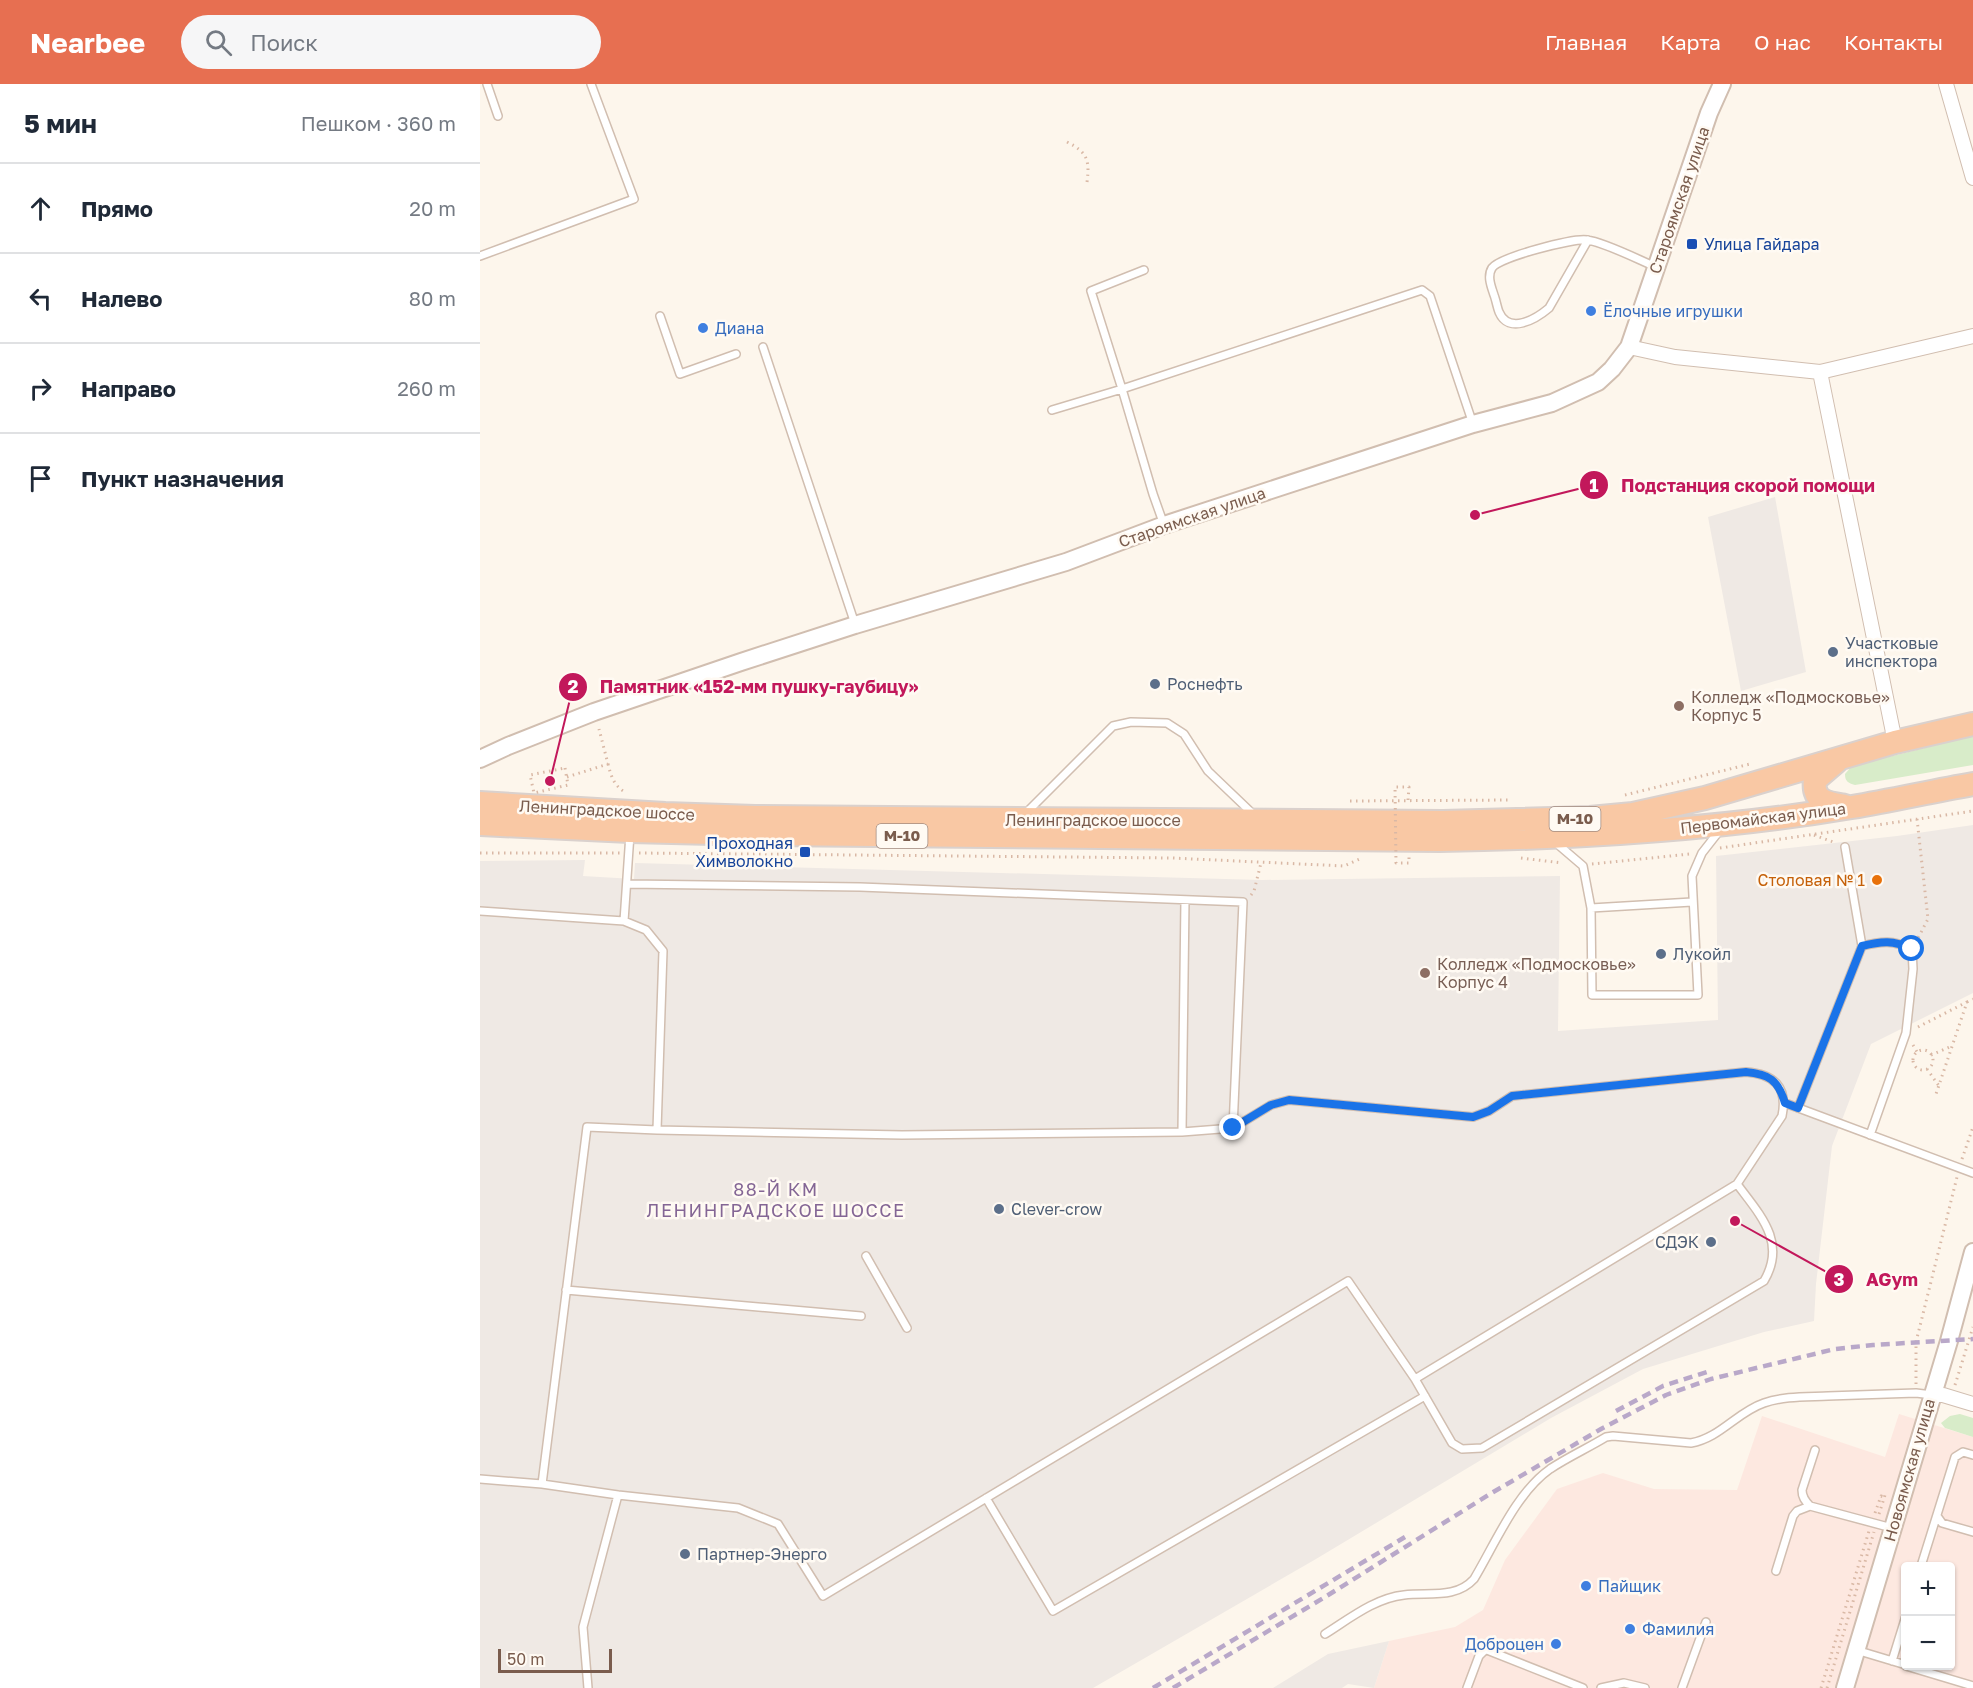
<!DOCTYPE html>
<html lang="ru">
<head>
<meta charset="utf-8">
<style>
	:root { --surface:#fff; --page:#f6f6f7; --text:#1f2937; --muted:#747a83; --line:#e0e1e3; --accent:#e76f51 }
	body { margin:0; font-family:"Golos Text",sans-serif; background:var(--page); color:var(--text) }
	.controls { position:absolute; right:18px; bottom:18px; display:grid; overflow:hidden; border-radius:6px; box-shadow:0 2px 4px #0004 }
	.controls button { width:54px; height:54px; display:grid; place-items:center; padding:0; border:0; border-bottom:2px solid var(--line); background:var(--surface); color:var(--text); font:30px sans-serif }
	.scale { position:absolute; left:18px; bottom:15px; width:114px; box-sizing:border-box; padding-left:6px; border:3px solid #7a5c4d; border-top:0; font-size:16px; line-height:21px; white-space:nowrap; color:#7a5c4d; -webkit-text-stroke:4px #fffaf3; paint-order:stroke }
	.stop { position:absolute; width:18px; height:18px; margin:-14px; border:4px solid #1a73e8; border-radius:50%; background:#fff }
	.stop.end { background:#1a73e8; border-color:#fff; box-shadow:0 2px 6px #0008 }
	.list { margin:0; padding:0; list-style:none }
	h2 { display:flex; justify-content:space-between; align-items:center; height:78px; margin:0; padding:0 24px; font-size:26px }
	h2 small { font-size:20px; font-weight:400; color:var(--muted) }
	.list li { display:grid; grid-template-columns:39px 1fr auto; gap:18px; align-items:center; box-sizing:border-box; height:90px; padding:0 24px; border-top:2px solid var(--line) }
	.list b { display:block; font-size:22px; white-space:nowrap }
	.list em { font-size:20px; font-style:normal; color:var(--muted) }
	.icon { flex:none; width:33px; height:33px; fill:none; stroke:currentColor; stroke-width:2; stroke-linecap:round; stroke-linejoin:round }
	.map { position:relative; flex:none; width:1493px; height:1604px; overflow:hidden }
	header { display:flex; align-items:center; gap:36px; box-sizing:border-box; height:84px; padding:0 30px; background:var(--accent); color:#fff }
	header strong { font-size:28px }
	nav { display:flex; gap:33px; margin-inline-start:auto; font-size:21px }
	.search { width:420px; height:54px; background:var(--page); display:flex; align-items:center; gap:15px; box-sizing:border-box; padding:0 21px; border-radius:33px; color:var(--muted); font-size:22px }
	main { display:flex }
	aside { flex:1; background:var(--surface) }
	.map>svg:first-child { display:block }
	.commercial { fill:#fde8e0; fill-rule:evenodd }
	.industrial { fill:#efe9e4 }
	.green { fill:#d8ecc9 }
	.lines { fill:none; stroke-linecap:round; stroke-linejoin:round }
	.service-casing { stroke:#d1beb0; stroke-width:10 }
	.minor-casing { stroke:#d1beb0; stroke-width:16 }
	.tertiary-casing { stroke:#d1beb0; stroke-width:20 }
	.trunk-casing { stroke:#dad1cd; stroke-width:26 }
	.path { stroke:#d9b8a5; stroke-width:3; stroke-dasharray:1.5 4.5; stroke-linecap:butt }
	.service { stroke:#fff; stroke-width:7 }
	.minor { stroke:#fff; stroke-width:14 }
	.tertiary { stroke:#fff; stroke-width:16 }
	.trunk { stroke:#f9c8a4; stroke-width:22 }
	.rail { stroke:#b9a8c9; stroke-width:4.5; stroke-dasharray:9 6; stroke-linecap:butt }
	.path-bridge { stroke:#d9b8a5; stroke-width:3; stroke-dasharray:1.5 4.5; stroke-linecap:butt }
	.route { stroke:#1a73e8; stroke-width:8 }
	.transit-dot { fill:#1a4fb4; stroke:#fffaf3; stroke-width:2 }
	.shop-dot { fill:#3f7fe0; stroke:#fffaf3; stroke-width:2 }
	.service-dot { fill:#5c6f8a; stroke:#fffaf3; stroke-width:2 }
	.education-dot { fill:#8d6e63; stroke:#fffaf3; stroke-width:2 }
	.food-dot { fill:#e8710a; stroke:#fffaf3; stroke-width:2 }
	.labels { text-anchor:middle; stroke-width:5; stroke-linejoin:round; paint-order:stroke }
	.shield { fill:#fffaf3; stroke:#a28b7f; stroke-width:1.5 }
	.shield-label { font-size:15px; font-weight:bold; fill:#7a5c4d }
	.street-label { font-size:16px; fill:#7a5c4d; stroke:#fffaf3 }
	.transit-label { font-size:16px; fill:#164399; stroke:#fffaf3; text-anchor:start }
	.shop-label { font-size:16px; fill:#366cbe; stroke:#fffaf3; text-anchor:start }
	.service-label { font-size:16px; fill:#4e5e75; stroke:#fffaf3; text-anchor:start }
	.education-label { font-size:16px; fill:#785e54; stroke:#fffaf3; text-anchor:start }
	.food-label { font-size:16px; fill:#c56008; stroke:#fffaf3; text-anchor:end }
	.neighbourhood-label { font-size:18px; letter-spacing:1.5px; fill:#846695; stroke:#fffaf3 }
	.leader { fill:none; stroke:#c2185b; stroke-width:2 }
	.callout-dot { fill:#c2185b; stroke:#fffaf3; stroke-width:2 }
	.mark-label { font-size:18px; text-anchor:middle; font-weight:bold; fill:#fff }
	.callout-label { font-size:18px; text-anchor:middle; font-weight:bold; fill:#c2185b; stroke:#fffaf3; stroke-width:5; stroke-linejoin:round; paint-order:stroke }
</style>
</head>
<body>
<header>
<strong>Nearbee</strong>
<div class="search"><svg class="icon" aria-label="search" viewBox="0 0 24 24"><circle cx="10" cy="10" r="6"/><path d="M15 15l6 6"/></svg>Поиск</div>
<nav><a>Главная</a><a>Карта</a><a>О нас</a><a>Контакты</a></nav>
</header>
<main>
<aside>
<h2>5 мин<small>Пешком · 360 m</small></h2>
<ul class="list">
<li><svg class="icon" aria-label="ahead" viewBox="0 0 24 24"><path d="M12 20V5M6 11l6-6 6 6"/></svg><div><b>Прямо</b></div><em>20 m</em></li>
<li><svg class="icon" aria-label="left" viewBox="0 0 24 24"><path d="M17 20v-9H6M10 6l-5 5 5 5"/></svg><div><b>Налево</b></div><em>80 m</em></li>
<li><svg class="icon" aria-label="right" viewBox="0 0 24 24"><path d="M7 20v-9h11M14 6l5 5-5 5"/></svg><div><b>Направо</b></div><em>260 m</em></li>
<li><svg class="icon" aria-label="arrive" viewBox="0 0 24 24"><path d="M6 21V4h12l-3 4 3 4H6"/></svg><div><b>Пункт назначения</b></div></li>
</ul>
</aside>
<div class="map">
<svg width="1493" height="1604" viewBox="0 0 1493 1604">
	<rect width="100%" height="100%" fill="#fdf6ec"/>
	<path class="commercial" d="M1419 1330 1493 1353V1604H894L909 1557 975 1543 1003 1526 1025 1476 1077 1405 1123 1389 1174 1405 1257 1406 1282 1332 1405 1373ZM1426 1482H1470V1582H1426Z"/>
	<path class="industrial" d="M1295 413 1326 588 1261 607 1228 433Z
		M1493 741V909L1391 960 1352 1062 1336 1200 1334 1237 1284 1248 1163 1285 1071 1334 836 1475 613 1604H0V777L105 776 103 792 154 795 155 779 782 796 1080 792 1078 947 1238 936 1236 772 1417 752Z
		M909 1557 894 1604 868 1600 862 1604H793L848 1570Z"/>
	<path class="green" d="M1493 652V681L1375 701C1368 699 1365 697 1365 690L1372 682Z
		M1480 1330 1493 1334V1353L1465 1344 1461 1339 1470 1332Z"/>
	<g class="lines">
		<defs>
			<path id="service" d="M7 0 18 32
				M1108 156 1069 224C1056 235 1029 251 1019 228 1017 223 1016 216 1014 211 1011 202 1007 192 1012 184 1020 173 1093 154 1107 156 1124 158 1159 176 1176 183
				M0 172 154 115 111 0
				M180 232 200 290 256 270
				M283 263 375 540
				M572 326 642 305 611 207 664 186
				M684 441 673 410 642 305 942 206 950 212 993 340
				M545 730 633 642 651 638 687 639 704 650 728 687 774 731
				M1075 758 1103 782 1111 824 1112 911H1218L1212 792 1222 769 1240 746
				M1365 763 1382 862
				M147 800 380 803 763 818 753 1044
				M1111 824 1212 818
				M0 827 144 837 150 750
				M1305 1019 1493 1089
				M1318 1024 1382 862C1402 857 1413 856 1432 865L1433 885 1426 949 1390 1051
				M702 1048 705 816
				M386 1172 427 1244
				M86 1206 381 1232
				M935 1295 972 1359 982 1365 1002 1364 1284 1197C1307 1158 1280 1131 1257 1100
				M1335 1366 1322 1406C1322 1413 1325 1417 1330 1422L1412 1444
				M0 1395 62 1400 138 1411 258 1424 298 1440 343 1512 868 1197 935 1295 1257 1100 1302 1032C1308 1003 1294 990 1266 988L1032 1012 1009 1027 993 1033 809 1016 791 1021 753 1044 702 1048 422 1051 177 1046 183 867 166 846 144 837
				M62 1400 107 1043 177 1046
				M506 1414 573 1527 945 1312
				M1457 1432 1462 1439 1493 1448
				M1441 1482 1475 1373 1483 1368 1493 1371
				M1296 1487 1313 1432 1317 1427 1330 1422
				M845 1550C869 1535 895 1514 924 1511 949 1508 976 1515 994 1495 1015 1460 1036 1409 1070 1385 1088 1373 1108 1364 1126 1353L1133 1352 1211 1359C1240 1354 1257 1328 1284 1319 1304 1312 1326 1313 1348 1312 1377 1311 1407 1310 1436 1309L1452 1311
				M1376 1566 1426 1581
				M1412 1577 1426 1532
				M1426 1582 1493 1602
				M108 1604 103 1543 138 1411
				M987 1604 999 1572 1004 1567 1007 1566 1103 1604
				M1121 1604 1144 1599 1165 1604
				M1202 1604 1226 1538"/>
			<path id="minor" d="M1466 0 1493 94
				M1149 263 1195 273 1340 288 1493 252
				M1340 288 1415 658
				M1452 1311H1463L1493 1320"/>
			<path id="tertiary" d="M0 675 28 662 114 628 261 578 375 541 586 478 684 441 993 340 1072 319 1118 298 1132 285 1149 263 1229 29 1242 0
				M1365 1604 1469 1257 1493 1168"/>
			<path id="trunk" d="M1356 678 1335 696C1332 718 1348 719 1365 722
				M0 719 185 730 275 733 963 738 1110 734 1153 730 1225 714 1415 658 1493 640
				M0 740 150 747 275 750 960 756C1098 754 1236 746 1372 723 1413 716 1453 707 1493 700"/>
		</defs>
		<use href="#service" class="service-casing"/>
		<use href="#minor" class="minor-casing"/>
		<use href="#tertiary" class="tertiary-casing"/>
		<use href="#trunk" class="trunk-casing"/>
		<path class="path" d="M587 58C607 68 610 76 607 98
			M128 680C131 692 134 702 145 708
			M85 684 88 701 54 709 50 691Z
			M87 693 128 680 119 645
			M1145 711 1270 680
			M870 717 1031 716
			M1437 735 1448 835 1437 856
			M1334 751 1356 759
			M1240 764 1493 727
			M0 769H140
			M159 769 692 774 864 782 882 774
			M1041 774 1082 779
			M1112 780 1210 770
			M771 811 774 807 781 779
			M1487 918 1493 915
			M1438 943 1487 918 1456 1010
			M1433 961 1437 968
			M1433 976a10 10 0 1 1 20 0a10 10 0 1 1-20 0Z
			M1451 971 1472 962
			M1447 985 1459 1002
			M1482 1075 1493 1043
			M1436 1300V1258L1477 1093
			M1475 1301 1493 1243
			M1395 1429 1401 1412 1404 1413
			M1399 1430 1406 1408
			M1341 1604 1389 1447
			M1347 1604 1394 1448"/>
		<use href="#service" class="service"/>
		<use href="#minor" class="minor"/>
		<use href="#tertiary" class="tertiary"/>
		<use href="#trunk" class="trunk"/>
		<path class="rail" d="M1136 1327 1183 1302 1227 1288
			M673 1604 925 1453
			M693 1604 845 1513 1010 1410 1121 1345 1186 1311 1231 1295 1355 1265 1393 1261 1493 1255"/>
		<path class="path-bridge" d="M928 716 929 703H915L916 779H929V770"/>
	</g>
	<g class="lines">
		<path class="route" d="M753 1044 791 1021 809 1016 993 1033 1009 1027 1032 1012 1266 988C1289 990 1298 996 1305 1019L1318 1024 1382 862C1402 857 1413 856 1432 865"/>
	</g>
	<g class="transit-dot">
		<rect x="1206" y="154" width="12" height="12" rx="3"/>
		<rect x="319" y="762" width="12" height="12" rx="3"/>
	</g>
	<g class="shop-dot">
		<circle cx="1111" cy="227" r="6"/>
		<circle cx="223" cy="244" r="6"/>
		<circle cx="1106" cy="1502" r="6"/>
		<circle cx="1150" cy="1545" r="6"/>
		<circle cx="1076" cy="1560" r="6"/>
	</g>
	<g class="service-dot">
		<circle cx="1353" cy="568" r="6"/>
		<circle cx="675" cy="600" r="6"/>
		<circle cx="1181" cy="870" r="6"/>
		<circle cx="519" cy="1125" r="6"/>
		<circle cx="1231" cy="1158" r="6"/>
		<circle cx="205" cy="1470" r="6"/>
	</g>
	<g class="education-dot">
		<circle cx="1199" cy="622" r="6"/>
		<circle cx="945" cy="889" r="6"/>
	</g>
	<circle class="food-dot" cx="1397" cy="796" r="6"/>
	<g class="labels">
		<g class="shield">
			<rect x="1069.5" y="723" width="51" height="24" rx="4.5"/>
			<rect x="396.5" y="740" width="51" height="24" rx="4.5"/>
		</g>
		<g class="shield-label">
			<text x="1095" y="740">М-10</text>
			<text x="422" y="757">М-10</text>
		</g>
		<g class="street-label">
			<text transform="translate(1199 116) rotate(-71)" y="6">Староямская улица</text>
			<text transform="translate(712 433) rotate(-19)" y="6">Староямская улица</text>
			<text transform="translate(127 726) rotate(3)" y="6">Ленинградское шоссе</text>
			<text transform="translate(1283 734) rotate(-7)" y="6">Первомайская улица</text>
			<text x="613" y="742">Ленинградское шоссе</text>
			<text transform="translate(1429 1386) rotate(-74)" y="6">Новоямская улица</text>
		</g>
		<g class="transit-label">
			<text x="1224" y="166">Улица Гайдара</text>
			<text x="313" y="765" text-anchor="end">Проходная<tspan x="313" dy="18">Химволокно</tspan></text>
		</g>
		<g class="shop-label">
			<text x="1123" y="233">Ёлочные игрушки</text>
			<text x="235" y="250">Диана</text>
			<text x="1118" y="1508">Пайщик</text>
			<text x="1162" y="1551">Фамилия</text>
			<text x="1064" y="1566" text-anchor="end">Доброцен</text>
		</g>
		<g class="service-label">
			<text x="1365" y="565">Участковые<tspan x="1365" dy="18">инспектора</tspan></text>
			<text x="687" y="606">Роснефть</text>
			<text x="1193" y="876">Лукойл</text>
			<text x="531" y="1131">Clever-crow</text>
			<text x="1219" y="1164" text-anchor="end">СДЭК</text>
			<text x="217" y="1476">Партнер-Энерго</text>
		</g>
		<g class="education-label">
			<text x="1211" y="619">Колледж «Подмосковье»<tspan x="1211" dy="18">Корпус 5</tspan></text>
			<text x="957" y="886">Колледж «Подмосковье»<tspan x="957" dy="18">Корпус 4</tspan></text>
		</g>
		<g class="food-label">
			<text x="1385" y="802">Столовая № 1</text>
		</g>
		<g class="neighbourhood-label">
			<text x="296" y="1112">88-Й КМ<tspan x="296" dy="21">ЛЕНИНГРАДСКОЕ ШОССЕ</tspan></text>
		</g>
	</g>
	<path class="leader" d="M995 431L1114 401M70 697L93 603M1255 1137L1359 1195"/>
	<g class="callout-dot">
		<circle cx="995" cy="431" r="6"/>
		<circle cx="70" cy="697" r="6"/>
		<circle cx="1255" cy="1137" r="6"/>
		<circle cx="1114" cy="401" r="15"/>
		<circle cx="93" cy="603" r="15"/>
		<circle cx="1359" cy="1195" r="15"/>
	</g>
	<g class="mark-label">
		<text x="1114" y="408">1</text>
		<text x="93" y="609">2</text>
		<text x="1359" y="1202">3</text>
	</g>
	<g class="callout-label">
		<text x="1268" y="408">Подстанция скорой помощи</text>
		<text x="279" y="609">Памятник «152-мм пушку-гаубицу»</text>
		<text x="1412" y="1202">AGym</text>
	</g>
</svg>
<div class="controls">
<button>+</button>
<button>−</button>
</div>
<div class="scale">50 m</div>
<div class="stop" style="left:1432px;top:865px"></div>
<div class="stop end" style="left:753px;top:1044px"></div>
</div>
</main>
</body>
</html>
